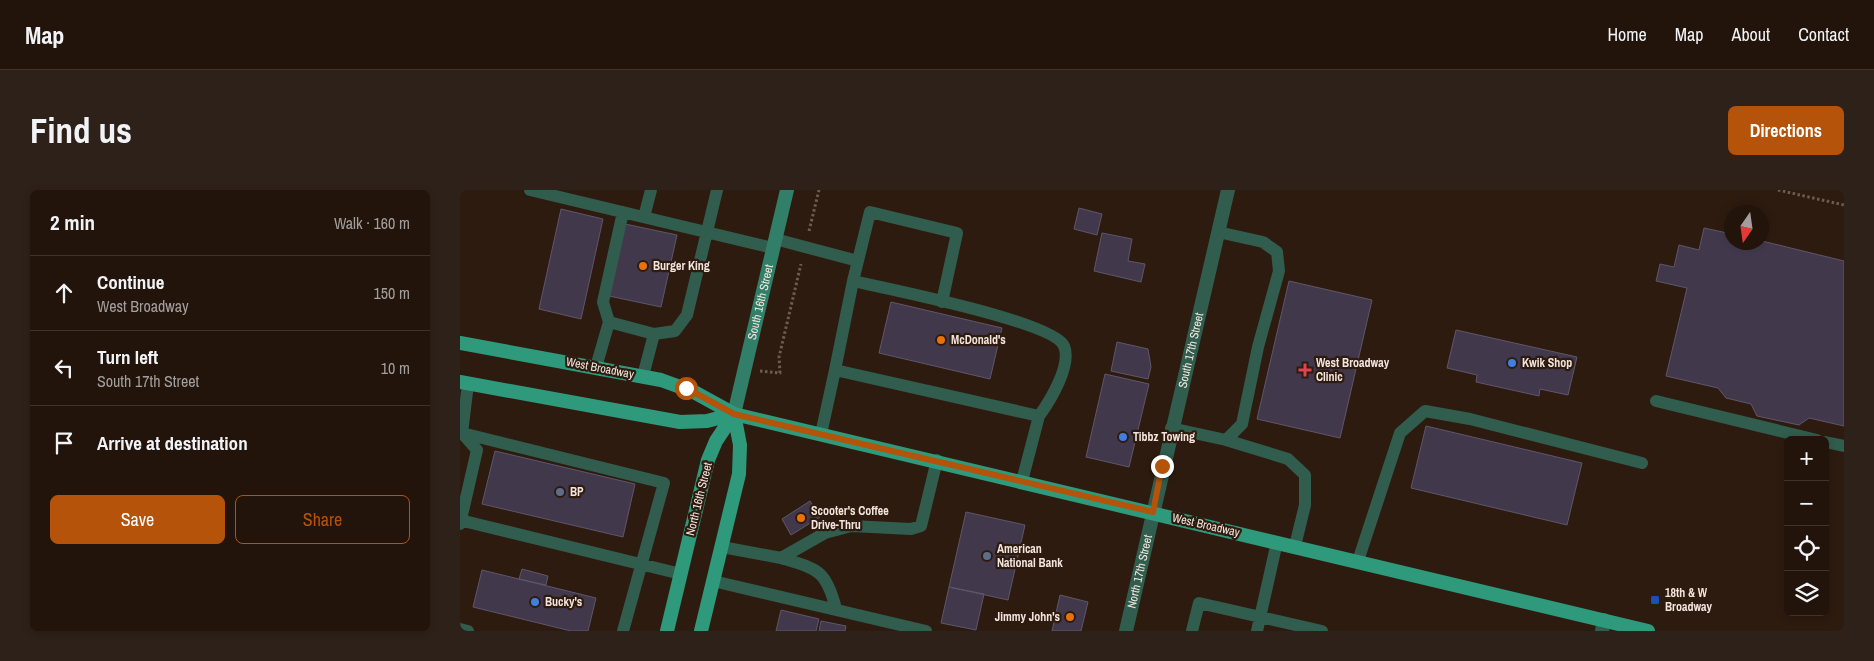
<!DOCTYPE html>
<html lang="en">
<head>
<meta charset="utf-8">
<style>
	:root { --surface:#22140b; --page:#2e2119; --text:#f1f3f6; --muted:#a29e9d; --line:#3f332c; --accent:#b45309 }
	body { margin:0; font-family:"Archivo Narrow",sans-serif; background:var(--page); color:var(--text) }
	.controls { position:absolute; right:15px; bottom:15px; display:grid; overflow:hidden; border-radius:8px; box-shadow:0 2px 8px #0003 }
	.controls button { width:45px; height:45px; display:grid; place-items:center; padding:0; border:0; border-bottom:1px solid var(--line); background:var(--surface); color:var(--text); font:25px sans-serif }
	.compass { position:absolute; left:1264px; top:15px; width:45px; height:45px; border-radius:50%; background:var(--surface); box-shadow:0 2px 8px #0003; rotate:193deg }
	.stop { position:absolute; width:15px; height:15px; margin:-11px; border:4px solid #b45309; border-radius:50%; background:#fff }
	.stop.end { background:#b45309; border-color:#fff; box-shadow:0 1px 5px #0008 }
	.list { margin:0; padding:0; list-style:none }
	h2 { display:flex; justify-content:space-between; align-items:center; height:65px; margin:0; padding:0 20px; font-size:21px }
	h2 small { font-size:16px; font-weight:400; color:var(--muted) }
	.list li { display:grid; grid-template-columns:32px 1fr auto; gap:15px; align-items:center; box-sizing:border-box; height:75px; padding:0 20px; border-top:1px solid var(--line) }
	.list b { display:block; font-size:19px; white-space:nowrap }
	.list p { margin:0; font-size:16px; white-space:nowrap; color:var(--muted) }
	.list em { font-size:16px; font-style:normal; color:var(--muted) }
	.actions { display:flex; gap:10px; padding:15px 20px }
	.actions a { flex:1; padding:11px 0; border:1px solid var(--accent); border-radius:8px; text-align:center; font-size:18px; color:var(--accent) }
	.actions .main { background:var(--accent); color:#fff }
	.icon { flex:none; width:28px; height:28px; fill:none; stroke:currentColor; stroke-width:2; stroke-linecap:round; stroke-linejoin:round }
	.map { position:relative; flex:none; width:1384px; height:441px; overflow:hidden; border-radius:8px }
	header { display:flex; align-items:center; gap:30px; box-sizing:border-box; height:70px; padding:0 25px; background:var(--surface); border-bottom:1px solid var(--line) }
	header strong { font-size:24px }
	nav { display:flex; gap:28px; margin-inline-start:auto; font-size:18px }
	.intro { display:flex; align-items:center; justify-content:space-between; box-sizing:border-box; height:120px; padding:0 30px }
	h1 { margin:0; font-size:35px }
	.button { padding:12px 22px; border-radius:8px; background:var(--accent); color:#fff; font-size:18px; font-weight:700 }
	main { display:flex; gap:30px; padding:0 30px }
	aside { flex:1; background:var(--surface); border-radius:8px; box-shadow:0 2px 8px #0003 }
	.map>svg:first-child { display:block }
	.building { fill:#41384c; stroke:#5f566b }
	.lines { fill:none; stroke-linecap:round; stroke-linejoin:round }
	.path { stroke:#6d5c51; stroke-width:3; stroke-dasharray:2.5 2.5; stroke-linecap:butt }
	.service { stroke:#305d4e; stroke-width:12 }
	.minor { stroke:#305d4e; stroke-width:14 }
	.secondary { stroke:#317f68; stroke-width:14 }
	.primary { stroke:#2f997c; stroke-width:14 }
	.route { stroke:#b45309; stroke-width:6 }
	.food-dot { fill:#e8710a; stroke:#2e1b0f; stroke-width:2 }
	.shop-dot { fill:#3f7fe0; stroke:#2e1b0f; stroke-width:2 }
	.health-dot { fill:#e0444e; stroke:#2e1b0f; stroke-width:2 }
	.service-dot { fill:#5c6f8a; stroke:#2e1b0f; stroke-width:2 }
	.transit-dot { fill:#1a4fb4; stroke:#2e1b0f; stroke-width:2 }
	.labels { text-anchor:middle; stroke-width:4.5; stroke-linejoin:round; paint-order:stroke }
	.poi-label { font-size:12px; font-weight:bold; fill:#f3e5dd; stroke:#2e1b0f; text-anchor:start }
	.street-label { font-size:12px; fill:#f3e5dd; stroke:#2e1b0f }
</style>
</head>
<body>
<header>
<strong>Map</strong>
<nav><a>Home</a><a>Map</a><a>About</a><a>Contact</a></nav>
</header>
<div class="intro"><h1>Find us</h1><a class="button">Directions</a></div>
<main>
<aside>
<h2>2 min<small>Walk · 160 m</small></h2>
<ul class="list">
<li><svg class="icon" aria-label="ahead" viewBox="0 0 24 24"><path d="M12 20V5M6 11l6-6 6 6"/></svg><div><b>Continue</b><p>West Broadway</p></div><em>150 m</em></li>
<li><svg class="icon" aria-label="left" viewBox="0 0 24 24"><path d="M17 20v-9H6M10 6l-5 5 5 5"/></svg><div><b>Turn left</b><p>South 17th Street</p></div><em>10 m</em></li>
<li><svg class="icon" aria-label="arrive" viewBox="0 0 24 24"><path d="M6 21V4h12l-3 4 3 4H6"/></svg><div><b>Arrive at destination</b></div></li>
</ul>
<div class="actions"><a class="main">Save</a><a>Share</a></div>
</aside>
<div class="map">
<svg width="1384" height="441" viewBox="0 0 1384 441">
	<rect width="100%" height="100%" fill="#2e1b0f"/>
	<path class="building" d="M619 18 642 24 637 45 614 39Z
		M101 19 143 29 121 129 79 119Z
		M165 34 217 45 201 117 149 106Z
		M1244 38 1272 44V52L1302 51 1384 71V236L1349 228 1339 235 1297 226 1291 214 1266 208 1258 198 1206 186 1227 98 1196 91 1200 74 1214 77 1219 55 1239 60Z
		M642 43 672 49 668 71 685 74 681 92 634 81Z
		M829 91 912 110 880 248 797 229Z
		M431 112 542 138 530 189 419 163Z
		M996 140 1117 167 1108 205 1080 199 1079 206 1016 192 1017 185 987 178Z
		M657 152 688 159 691 177 688 189 651 181Z
		M645 184 689 194 669 277 626 267Z
		M966 236 1122 273 1107 335 951 298Z
		M35 261 175 294 163 347 22 314Z
		M350 311 360 327 331 345 322 329Z
		M506 322 565 335 548 410 489 397Z
		M62 379 88 386 86 395 59 389Z
		M22 380 136 408 128 441H111L13 417Z
		M489 397 524 404 516 440 481 433Z
		M600 405 628 412 621 441H592Z
		M321 420 359 429 356 441H316Z
		M361 431 386 436 385 441H359Z"/>
	<g class="lines">
		<path class="path" d="M1318 0 1384 15
			M349 41 359 0
			M300 181 320 183 319 167 341 74"/>
		<path class="service" d="M70 0 313 58
			M184 27 191 0
			M315 49 398 71
			M393 91 410 22 497 43 482 112
			M149 132 143 112 163 22
			M136 177 149 132 194 144
			M375 180 393 91C425 98 594 132 604 156 612 175 590 211 579 226
			M183 186 194 144 215 141 227 125 257 0
			M1196 211 1357 250
			M711 238 766 250 782 234 798 157 819 81 817 62 803 52 758 42
			M2 243 204 293 163 441
			M361 244 375 180 579 226 562 291
			M766 250 828 269 845 285V315L835 356
			M1365 252 1384 256
			M0 330 221 384
			M0 334 17 260 2 243 8 194
			M262 357 321 368 365 343 391 336 451 339 461 336 477 270
			M321 368C357 379 366 379 376 419
			M898 371 940 243 965 221 1010 229 1182 273
			M253 391 466 441
			M0 439 8 441
			M732 441 739 413 862 441
			M797 441 817 352"/>
		<g class="minor">
			<path id="s1" d="M666 441 768 0"/>
			<path d="M1142 441 1144 430"/>
		</g>
		<path class="secondary" id="s2" d="M274 224 327 0"/>
		<path class="primary" d="M0 153 201 190 234 202 274 224 1188 441
			M0 192 220 232 247 231 274 224
			M207 441 248 270 256 251 274 224
			M241 441 279 284 280 255 274 224"/>
	</g>
	<g class="lines">
		<path class="route" d="M226 198 274 224 693 322 702 276"/>
	</g>
	<g class="food-dot">
		<circle cx="183" cy="76" r="5"/>
		<circle cx="481" cy="150" r="5"/>
		<circle cx="341" cy="328" r="5"/>
		<circle cx="610" cy="427" r="5"/>
	</g>
	<g class="shop-dot">
		<circle cx="1052" cy="173" r="5"/>
		<circle cx="663" cy="247" r="5"/>
		<circle cx="75" cy="412" r="5"/>
	</g>
	<path class="health-dot" d="M842.5 172.5h5v5h5v5h-5v5h-5v-5h-5v-5h5z"/>
	<g class="service-dot">
		<circle cx="100" cy="302" r="5"/>
		<circle cx="527" cy="366" r="5"/>
	</g>
	<rect class="transit-dot" x="1190" y="405" width="10" height="10" rx="2.5"/>
	<g class="labels">
		<g class="poi-label">
			<text x="193" y="80">Burger King</text>
			<text x="491" y="154">McDonald's</text>
			<text x="856" y="177">West Broadway<tspan x="856" dy="14">Clinic</tspan></text>
			<text x="1062" y="177">Kwik Shop</text>
			<text x="673" y="251">Tibbz Towing</text>
			<text x="110" y="306">BP</text>
			<text x="351" y="325">Scooter's Coffee<tspan x="351" dy="14">Drive-Thru</tspan></text>
			<text x="537" y="363">American<tspan x="537" dy="14">National Bank</tspan></text>
			<text x="1205" y="407">18th &amp; W<tspan x="1205" dy="14">Broadway</tspan></text>
			<text x="85" y="416">Bucky's</text>
			<text x="600" y="431" text-anchor="end">Jimmy John's</text>
		</g>
		<g class="street-label">
			<text dy="4" stroke="none"><textPath href="#s2" startOffset="115">South 16th Street</textPath></text>
			<text dy="4" stroke="none"><textPath href="#s1" startOffset="288">South 17th Street</textPath></text>
			<text transform="translate(140 178) rotate(11)" y="4">West Broadway</text>
			<text transform="translate(239 309) rotate(-76)" y="4">North 16th Street</text>
			<text transform="translate(746 335) rotate(13)" y="4">West Broadway</text>
			<text dy="4" stroke="none"><textPath href="#s1" startOffset="61">North 17th Street</textPath></text>
		</g>
	</g>
</svg>
<div class="controls">
<button>+</button>
<button>−</button>
<button><svg class="icon" aria-label="locate" viewBox="0 0 24 24"><circle cx="12" cy="12" r="6"/><path d="M12 2v4M12 18v4M2 12h4M18 12h4"/></svg></button>
<button><svg class="icon" aria-label="layers" viewBox="0 0 24 24"><path d="M12 4l9 5-9 5-9-5zM3 14l9 5 9-5"/></svg></button>
</div>
<svg class="compass" viewBox="-18 -18 36 36"><path d="M0-13l5 13h-10z" fill="#e53935"/><path d="M0 13l5-13h-10z" fill="#a29e9d"/></svg>
<div class="stop" style="left:226px;top:198px"></div>
<div class="stop end" style="left:702px;top:276px"></div>
</div>
</main>
</body>
</html>
